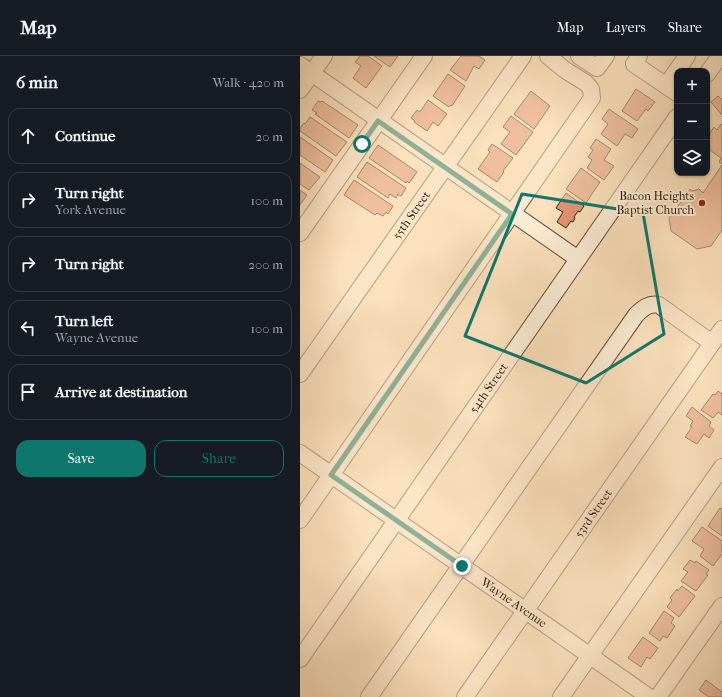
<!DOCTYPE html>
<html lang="en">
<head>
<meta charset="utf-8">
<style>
	:root { --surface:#171b24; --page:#242831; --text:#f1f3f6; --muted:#9ea1a6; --line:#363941; --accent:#0f766e }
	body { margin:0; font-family:"IM FELL French Canon",serif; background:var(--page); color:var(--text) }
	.controls { position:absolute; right:12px; top:12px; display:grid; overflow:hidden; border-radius:8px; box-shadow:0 1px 3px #0004 }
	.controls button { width:36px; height:36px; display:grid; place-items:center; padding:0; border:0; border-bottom:1px solid var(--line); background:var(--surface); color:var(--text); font:20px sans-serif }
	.stop { position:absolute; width:12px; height:12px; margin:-9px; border:3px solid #0f766e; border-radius:50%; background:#fff }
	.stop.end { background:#0f766e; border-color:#fff; box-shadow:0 1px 4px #0008 }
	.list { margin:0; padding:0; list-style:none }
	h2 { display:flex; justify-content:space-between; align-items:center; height:52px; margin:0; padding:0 16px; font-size:17px }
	h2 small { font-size:13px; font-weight:400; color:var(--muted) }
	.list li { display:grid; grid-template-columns:26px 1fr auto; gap:12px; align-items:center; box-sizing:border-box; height:56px; margin:0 8px 8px; padding:0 8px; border:1px solid var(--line); border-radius:12px }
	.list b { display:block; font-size:15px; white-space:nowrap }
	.list p { margin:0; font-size:13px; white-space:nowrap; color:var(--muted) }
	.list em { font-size:13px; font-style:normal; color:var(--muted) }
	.actions { display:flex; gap:8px; padding:12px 16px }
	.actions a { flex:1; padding:9px 0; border:1px solid var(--accent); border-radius:12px; text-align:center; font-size:14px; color:var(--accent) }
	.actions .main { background:var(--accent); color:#fff }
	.icon { flex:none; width:22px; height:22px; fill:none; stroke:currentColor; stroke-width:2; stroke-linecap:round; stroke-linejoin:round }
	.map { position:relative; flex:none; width:422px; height:641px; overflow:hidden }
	header { display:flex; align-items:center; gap:24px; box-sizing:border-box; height:56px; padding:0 20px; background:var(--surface); border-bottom:1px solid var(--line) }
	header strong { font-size:19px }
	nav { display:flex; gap:22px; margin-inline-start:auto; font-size:14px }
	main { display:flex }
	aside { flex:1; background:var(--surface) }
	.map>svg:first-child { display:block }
	.building { fill:#e39676; stroke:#312011 }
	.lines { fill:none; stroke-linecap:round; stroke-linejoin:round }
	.minor-casing { stroke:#64503c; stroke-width:18 }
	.minor { stroke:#fcecd4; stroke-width:16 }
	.route { stroke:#0f766e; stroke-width:5 }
	.marked { fill:none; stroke:#0f766e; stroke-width:3; stroke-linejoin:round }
	.poi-dot { fill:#8f2418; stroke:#fcecd4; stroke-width:1.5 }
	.labels { text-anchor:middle; stroke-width:4; stroke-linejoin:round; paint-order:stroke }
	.poi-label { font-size:12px; fill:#312011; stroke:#fcecd4; text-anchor:end }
	.street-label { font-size:12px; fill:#312011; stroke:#fcecd4 }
</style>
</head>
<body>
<header>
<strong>Map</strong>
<nav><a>Map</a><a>Layers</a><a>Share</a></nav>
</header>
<main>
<aside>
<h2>6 min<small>Walk · 420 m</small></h2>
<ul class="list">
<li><svg class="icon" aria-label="ahead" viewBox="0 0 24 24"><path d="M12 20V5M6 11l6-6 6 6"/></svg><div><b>Continue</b></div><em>20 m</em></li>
<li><svg class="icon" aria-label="right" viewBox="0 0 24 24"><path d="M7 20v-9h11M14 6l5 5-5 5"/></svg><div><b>Turn right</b><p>York Avenue</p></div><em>100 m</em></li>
<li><svg class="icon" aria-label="right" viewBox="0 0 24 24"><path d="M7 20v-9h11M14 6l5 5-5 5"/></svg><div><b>Turn right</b></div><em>200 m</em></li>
<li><svg class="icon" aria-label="left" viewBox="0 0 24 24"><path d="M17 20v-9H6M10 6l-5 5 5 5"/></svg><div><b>Turn left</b><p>Wayne Avenue</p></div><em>100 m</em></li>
<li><svg class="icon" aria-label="arrive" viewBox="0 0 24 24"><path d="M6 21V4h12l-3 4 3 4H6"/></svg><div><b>Arrive at destination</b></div></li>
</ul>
<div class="actions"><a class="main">Save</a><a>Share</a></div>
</aside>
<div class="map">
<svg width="422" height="641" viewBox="0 0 422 641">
	<rect width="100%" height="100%" fill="#fbe1bd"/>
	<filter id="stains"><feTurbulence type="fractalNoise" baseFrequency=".005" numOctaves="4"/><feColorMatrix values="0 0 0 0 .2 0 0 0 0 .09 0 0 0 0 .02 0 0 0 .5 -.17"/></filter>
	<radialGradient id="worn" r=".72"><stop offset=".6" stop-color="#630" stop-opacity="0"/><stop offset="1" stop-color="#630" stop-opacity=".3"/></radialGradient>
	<path class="building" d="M60 0H68L82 10 66 32 53 22 61 10 55 6Z
		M74 0H98L90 11Z
		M161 0H179L185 4 179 13 174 10 166 25 150 14Z
		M148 18 165 30 152 50 151 49 149 51 133 40Z
		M336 33 355 46 348 55 346 53 337 65 322 55Z
		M231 35 250 50 234 73 214 58Z
		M418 40 422 44V59L411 46Z
		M128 44 147 58 138 70 133 66 127 75 114 66 115 65 111 62 117 54 120 56Z
		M18 45 21 46 22 45 58 69 49 82 15 58 17 57 12 54Z
		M309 53 338 73 332 82 325 78 317 90 301 78 308 68 302 63Z
		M211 60 233 76 216 99 201 88 210 76 203 71Z
		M10 61 47 86 36 100 0 75V72L4 67 5 68Z
		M421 68 422 69V108L419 106 421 102 407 92V81L414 71 417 74Z
		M0 81 33 104 25 116 0 99Z
		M296 83 311 93 304 104 314 110 304 124 287 112 292 104 288 101 293 94 290 92Z
		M192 88 213 102 203 115 204 116 197 126 178 113 190 96 188 94Z
		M78 89 117 116 109 127 107 125 106 127 69 102Z
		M67 106 106 132 101 140 98 138 96 142 90 138 88 142 57 121Z
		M0 107 20 121 9 134 0 128Z
		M422 109V174L411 190 397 193 371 175 369 162 372 157 374 156 390 133 392 135 399 133 403 137Z
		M281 112 300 126 286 147 266 133Z
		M54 124 93 150 88 158 86 156 83 160 77 157 75 159 44 139Z
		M0 134 7 139 0 149Z
		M266 137 284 150 280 156 278 155 274 161 275 162 273 166 271 165 266 172 257 166 263 156 256 152Z
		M418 335 422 338V359L418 356 413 362 401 354 413 338 415 339Z
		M392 351 411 366 409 370 414 374 409 382 404 378 397 388 385 381 392 371 390 370 393 365 386 360Z
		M420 452 422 453V480L408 470Z
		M402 471 422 485V498L413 510 400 500 404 493 392 485Z
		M390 504 395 507 396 505 409 514 406 518 408 519 396 535 381 525 388 516 383 513Z
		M382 530 395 540 379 561 367 551 372 544 370 542 377 533 378 535Z
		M364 555 374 562 371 567 375 570 367 582 363 580 360 585 349 577Z
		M343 581 358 592 350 603 347 601 341 611 328 602Z
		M406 624 422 636V641H409L399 634Z"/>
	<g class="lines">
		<defs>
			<g id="minor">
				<path d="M279 0 297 12 306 0"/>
				<path d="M339 0 334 8 377 37"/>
				<path d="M0 9 278 203"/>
				<path d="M407 18 420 0"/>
				<path d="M366 30 387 0"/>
				<path d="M0 34 24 0"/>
				<path d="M0 177 124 0"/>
				<path id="s1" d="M0 318 223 0"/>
				<path id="s2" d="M0 397 349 641"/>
				<path d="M0 464 292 42 291 33 286 27 265 14 248 0"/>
				<path id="s3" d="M0 603 377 61"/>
				<path d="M69 641 336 259C343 252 349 247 359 249L412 287"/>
				<path id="s4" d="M165 641 422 273"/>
				<path d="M261 641 422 411"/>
				<path d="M358 641 422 550"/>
			</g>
		</defs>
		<use href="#minor" class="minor-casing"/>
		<use href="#minor" class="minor"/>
	</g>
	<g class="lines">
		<path class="route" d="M62 88 78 65 212 158 31 419 162 510"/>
	</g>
	<path d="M0 0H422V641H0ZM222 138 343 157 364 278 286 327 165 280Z" fill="#fbe1bd" fill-opacity=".55" fill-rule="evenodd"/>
	<path class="marked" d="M222 138 343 157 364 278 286 327 165 280Z"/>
	<circle class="poi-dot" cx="402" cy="147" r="4"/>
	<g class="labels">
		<g class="poi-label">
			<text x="394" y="144">Bacon Heights<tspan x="394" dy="14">Baptist Church</tspan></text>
		</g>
		<g class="street-label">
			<text dy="4" stroke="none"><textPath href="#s1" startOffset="194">55th Street</textPath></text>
			<text dy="4" stroke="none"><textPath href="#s3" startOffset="330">54th Street</textPath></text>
			<text dy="4" stroke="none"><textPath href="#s4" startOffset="224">53rd Street</textPath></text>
			<text dy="4" stroke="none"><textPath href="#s2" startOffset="261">Wayne Avenue</textPath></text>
		</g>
	</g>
	<rect width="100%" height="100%" filter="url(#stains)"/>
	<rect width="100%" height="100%" fill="url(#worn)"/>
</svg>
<div class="controls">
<button>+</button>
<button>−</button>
<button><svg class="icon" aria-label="layers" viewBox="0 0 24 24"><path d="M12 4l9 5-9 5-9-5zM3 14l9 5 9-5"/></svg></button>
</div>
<div class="stop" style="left:62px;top:88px"></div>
<div class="stop end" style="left:162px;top:510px"></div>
</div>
</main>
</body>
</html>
